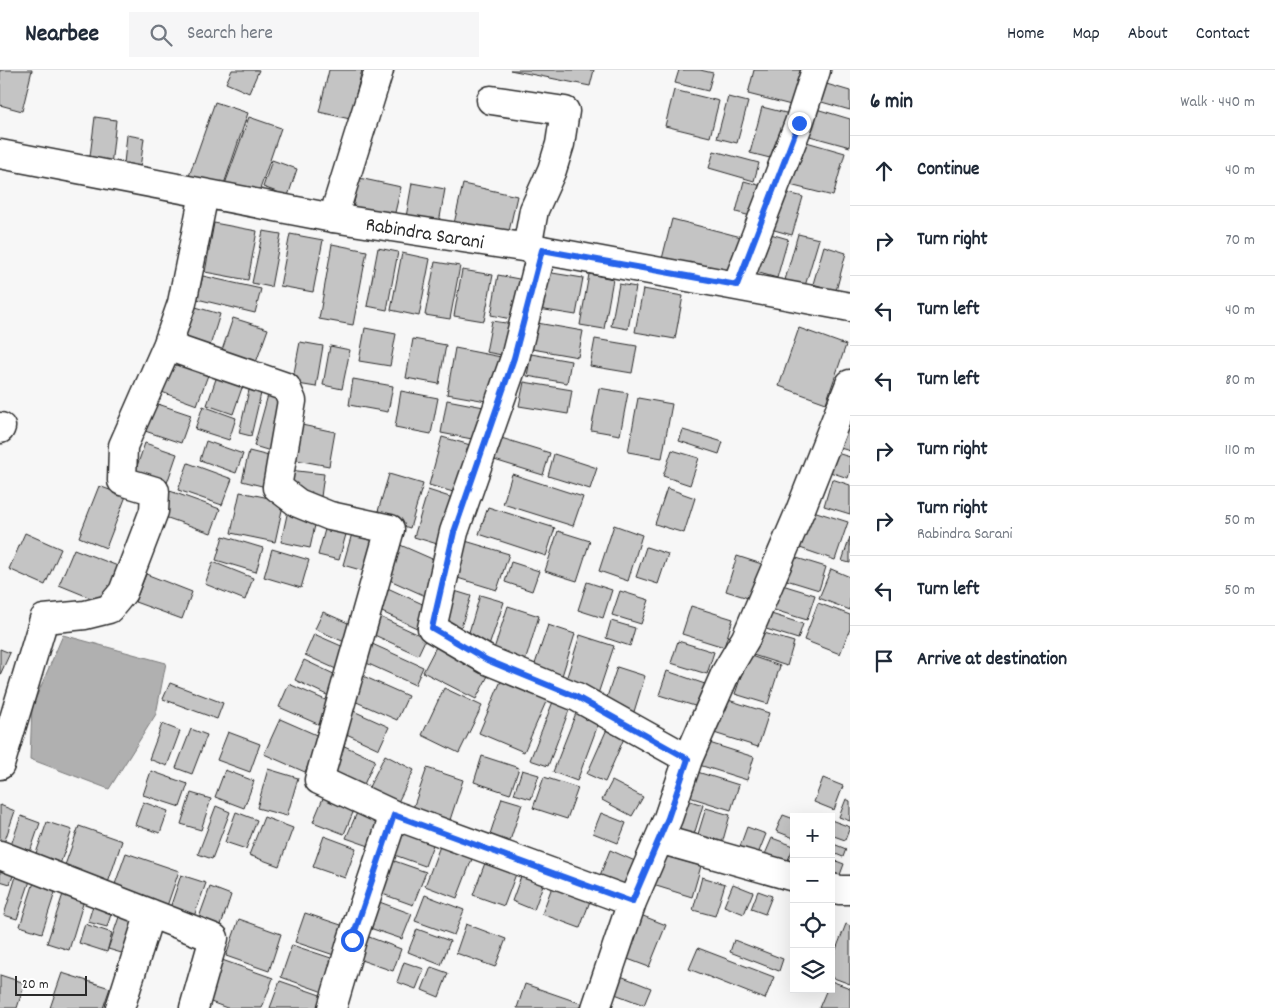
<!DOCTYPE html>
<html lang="en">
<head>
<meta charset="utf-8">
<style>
	:root { --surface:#fff; --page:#f6f6f7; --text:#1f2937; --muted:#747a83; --line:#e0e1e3 }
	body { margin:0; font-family:Dekko,sans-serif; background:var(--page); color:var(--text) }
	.controls { position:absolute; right:15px; bottom:15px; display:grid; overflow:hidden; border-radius:0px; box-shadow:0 5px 20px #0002 }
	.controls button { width:45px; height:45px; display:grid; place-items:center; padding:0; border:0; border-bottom:1px solid var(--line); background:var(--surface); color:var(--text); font:25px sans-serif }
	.scale { position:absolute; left:15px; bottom:12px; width:72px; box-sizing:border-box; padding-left:5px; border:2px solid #2b2b2b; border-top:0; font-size:14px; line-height:18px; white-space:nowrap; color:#2b2b2b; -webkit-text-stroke:4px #fff; paint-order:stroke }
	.stop { position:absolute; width:15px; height:15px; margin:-11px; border:4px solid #2563eb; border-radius:50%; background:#fff }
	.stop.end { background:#2563eb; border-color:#fff; box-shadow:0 1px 5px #0008 }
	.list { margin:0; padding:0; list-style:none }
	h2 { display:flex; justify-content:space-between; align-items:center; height:65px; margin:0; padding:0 20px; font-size:21px }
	h2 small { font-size:16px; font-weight:400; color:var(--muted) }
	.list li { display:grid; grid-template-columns:32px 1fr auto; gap:15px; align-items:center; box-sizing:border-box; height:70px; padding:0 20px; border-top:1px solid var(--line) }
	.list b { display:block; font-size:19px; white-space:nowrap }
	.list p { margin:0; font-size:16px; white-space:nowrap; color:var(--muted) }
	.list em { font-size:16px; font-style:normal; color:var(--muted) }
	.icon { flex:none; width:28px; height:28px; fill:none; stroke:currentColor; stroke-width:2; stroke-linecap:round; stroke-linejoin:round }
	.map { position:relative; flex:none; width:850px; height:938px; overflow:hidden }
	header { display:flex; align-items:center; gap:30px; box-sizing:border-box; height:70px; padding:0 25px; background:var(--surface); border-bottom:1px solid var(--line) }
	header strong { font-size:24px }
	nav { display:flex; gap:28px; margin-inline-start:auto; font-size:18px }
	.search { width:350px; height:45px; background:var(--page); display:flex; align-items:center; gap:12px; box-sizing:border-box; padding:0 18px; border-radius:0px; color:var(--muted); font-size:19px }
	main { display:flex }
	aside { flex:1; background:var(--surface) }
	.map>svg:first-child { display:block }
	.water { fill:#b0b0b0; stroke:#7b7b7b }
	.building { fill:#c4c4c4; stroke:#2b2b2b }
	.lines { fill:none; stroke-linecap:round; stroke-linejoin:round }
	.minor-casing { stroke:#2b2b2b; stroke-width:31 }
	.tertiary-casing { stroke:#2b2b2b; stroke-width:31 }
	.minor { stroke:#fff; stroke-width:28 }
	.tertiary { stroke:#fff; stroke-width:28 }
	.route { stroke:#2563eb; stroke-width:6 }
	.labels { text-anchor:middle; stroke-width:4.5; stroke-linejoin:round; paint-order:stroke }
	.street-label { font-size:20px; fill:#2b2b2b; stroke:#fff }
</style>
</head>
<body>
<header>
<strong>Nearbee</strong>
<div class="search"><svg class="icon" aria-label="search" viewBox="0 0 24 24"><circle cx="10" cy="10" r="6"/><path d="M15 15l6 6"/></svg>Search here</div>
<nav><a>Home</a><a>Map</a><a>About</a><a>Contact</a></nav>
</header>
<main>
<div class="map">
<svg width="850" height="938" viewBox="0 0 850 938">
	<rect width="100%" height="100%" fill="#f7f7f7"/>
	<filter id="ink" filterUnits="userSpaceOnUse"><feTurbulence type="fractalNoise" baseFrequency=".02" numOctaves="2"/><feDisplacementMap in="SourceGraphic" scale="10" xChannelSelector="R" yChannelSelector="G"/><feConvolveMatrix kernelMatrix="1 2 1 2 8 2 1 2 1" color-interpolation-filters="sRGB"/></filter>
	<g filter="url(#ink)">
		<path class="water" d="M63 565 166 593 156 644 109 719 30 689 32 637Z"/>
		<path class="building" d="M0 0H32L22 41 0 35Z
			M232 0H259L249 23 226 13Z
			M329 0H362L350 49 319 42Z
			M510 0H594L590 16Z
			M679 0H700L713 3 708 21 675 13Z
			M754 0H804L795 36 748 24Z
			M823 13 850 21V40L818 31Z
			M674 20 719 31 710 67 665 56Z
			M728 27 748 32 737 73 717 68Z
			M215 32 248 43 222 120 188 109Z
			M762 37 794 45 782 91 750 83Z
			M813 38 850 49V77L806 65Z
			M95 47 116 50 111 96 89 94Z
			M249 47 281 58 258 125 225 114Z
			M127 65 144 68 139 106 123 103Z
			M803 71 845 83 833 126 790 115Z
			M714 81 759 93 754 111 709 98Z
			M272 90 297 99 288 126 263 117Z
			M359 108 401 117 393 151 352 143Z
			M744 111 762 116 754 147 736 142Z
			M412 113 445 119 439 153 406 147Z
			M463 114 517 126 507 170 453 158Z
			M778 120 803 127 792 165 767 158Z
			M672 149 745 168 735 207 662 189Z
			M214 153 257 161 248 210 205 202Z
			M263 161 281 164 271 217 252 213Z
			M767 163 788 169 777 208 756 202Z
			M290 164 323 170 313 222 280 216Z
			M798 164 819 169 805 216 785 210Z
			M332 174 367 181 353 255 319 249Z
			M824 176 846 183 836 221 813 214Z
			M378 178 398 182 387 240 367 236Z
			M402 183 430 189 419 246 391 240Z
			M435 192 460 196 450 249 425 245Z
			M462 200 493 205 484 251 454 246Z
			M546 202 583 208 576 245 539 239Z
			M589 204 613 209 604 259 580 255Z
			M498 205 524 210 516 250 491 245Z
			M203 206 261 219 255 243 197 229Z
			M619 214 636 217 628 259 611 256Z
			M643 219 683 226 675 269 635 262Z
			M192 236 220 244 209 279 181 270Z
			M233 248 268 259 254 298 220 286Z
			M492 251 513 254 507 286 486 282Z
			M537 253 583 261 578 287 532 279Z
			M365 258 396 264 390 296 359 291Z
			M799 258 846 275 826 333 779 316Z
			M413 269 446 275 439 314 406 308Z
			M595 269 637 276 632 303 590 296Z
			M300 272 323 276 316 317 292 313Z
			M330 276 350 280 342 319 323 315Z
			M455 278 501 287 492 332 447 324Z
			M531 284 571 291 567 313 527 306Z
			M169 291 208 305 197 335 159 321Z
			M218 303 244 312 233 344 207 335Z
			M353 309 393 316 388 342 349 335Z
			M524 312 572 320 568 344 519 336Z
			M250 316 262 319 251 366 239 363Z
			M599 318 628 323 620 365 591 360Z
			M401 321 438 328 431 364 395 357Z
			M268 325 288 331 274 382 254 376Z
			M638 328 672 334 662 388 628 382Z
			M447 330 484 337 477 370 441 363Z
			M155 333 191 345 181 373 145 361Z
			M203 336 236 348 229 370 195 359Z
			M844 353 850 355V381L837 377Z
			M297 354 335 362 329 396 291 389Z
			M683 360 723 372 719 384 679 371Z
			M442 367 474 376 460 424 429 415Z
			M498 367 550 383 543 405 491 389Z
			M206 371 243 384 236 403 200 390Z
			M145 373 177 384 166 416 134 405Z
			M672 380 699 388 690 415 663 406Z
			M249 381 277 388 270 418 242 411Z
			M830 381 850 387V401L848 408 824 400Z
			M554 384 597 398 590 419 548 406Z
			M188 393 232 409 222 435 178 420Z
			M289 400 324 404 321 427 286 422Z
			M389 404 423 414 410 458 376 448Z
			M512 404 583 427 573 456 503 434Z
			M832 409 850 415V444L824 436Z
			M99 416 126 426 106 478 79 467Z
			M667 418 695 428 684 463 655 454Z
			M428 420 459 430 444 476 414 467Z
			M170 421 220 439 211 463 162 446Z
			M240 422 284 431 275 472 231 463Z
			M488 437 555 458 546 486 479 464Z
			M288 440 317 446 310 478 281 472Z
			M810 440 848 452 835 490 797 477Z
			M327 452 348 457 339 490 318 485Z
			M614 455 642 465 628 511 599 501Z
			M353 460 374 467 364 501 343 495Z
			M558 461 590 471 577 511 545 501Z
			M25 463 61 479 45 515 9 499Z
			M223 466 263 478 256 502 216 490Z
			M850 467V493L842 491Z
			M462 470 509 484 497 520 451 506Z
			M398 474 446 495 430 528 383 507Z
			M646 477 668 484 658 514 636 507Z
			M74 479 123 498 108 535 59 515Z
			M272 479 309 490 301 518 264 507Z
			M737 486 765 495 754 530 726 521Z
			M790 486 826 497 819 520 783 509Z
			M213 492 253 508 245 530 205 514Z
			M511 492 539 501 532 521 505 512Z
			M831 499 850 507V540L819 528Z
			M146 504 192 522 182 549 135 532Z
			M587 512 612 520 603 548 578 540Z
			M779 514 815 525 807 550 771 539Z
			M381 515 429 537 419 559 371 537Z
			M448 519 471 526 460 560 437 552Z
			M620 521 649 530 641 554 612 545Z
			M480 525 504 532 489 576 467 569Z
			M818 533 850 545V559L840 584 804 570Z
			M508 536 539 546 525 592 493 582Z
			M691 536 733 549 724 577 682 564Z
			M323 542 357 557 349 574 315 559Z
			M768 543 803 554 798 569 763 558Z
			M378 546 426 568 418 585 370 563Z
			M611 551 635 558 630 576 606 568Z
			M548 555 575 564 561 609 533 600Z
			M761 562 794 572 787 596 753 585Z
			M314 564 346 578 336 599 305 585Z
			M580 565 614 576 598 624 565 613Z
			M678 571 714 582 707 604 671 593Z
			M370 573 423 597 415 615 362 591Z
			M438 573 491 600 476 629 423 602Z
			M0 579 10 583 0 605Z
			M748 585 780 596 768 634 735 624Z
			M304 590 338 606 329 626 295 610Z
			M617 597 645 606 633 645 604 636Z
			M667 601 705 614 698 637 659 625Z
			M363 606 408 626 397 650 352 630Z
			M503 606 549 625 524 682 479 663Z
			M170 613 223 633 217 649 163 629Z
			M289 614 330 632 320 655 279 637Z
			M444 618 482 636 459 683 422 665Z
			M722 628 769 643 758 677 711 662Z
			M554 629 571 635 548 696 530 690Z
			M349 639 389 657 379 679 340 661Z
			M576 643 599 652 577 711 553 702Z
			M280 649 321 667 305 702 264 684Z
			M162 654 180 661 167 696 149 689Z
			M191 659 207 665 192 704 176 698Z
			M607 659 625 666 605 712 587 704Z
			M228 662 260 674 250 702 217 690Z
			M703 671 754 687 747 710 696 694Z
			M340 674 375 690 361 721 325 705Z
			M385 685 414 700 396 736 367 721Z
			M482 686 519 698 510 724 474 712Z
			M427 698 463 710 449 753 412 741Z
			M268 699 298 708 287 746 257 738Z
			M225 700 254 711 244 738 215 727Z
			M522 700 539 705 531 729 514 724Z
			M691 700 739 715 731 740 683 725Z
			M151 701 188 714 180 737 143 725Z
			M544 707 578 718 567 749 533 738Z
			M823 708 843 716 834 740 814 732Z
			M612 711 643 727 632 746 602 730Z
			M326 721 357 733 344 764 313 752Z
			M191 723 211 729 201 760 181 754Z
			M502 728 522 734 507 780 487 773Z
			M684 729 703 735 693 768 675 762Z
			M846 729 850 731V751L839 747Z
			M143 732 168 741 160 763 135 755Z
			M0 735 15 741 4 773 0 771Z
			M216 736 230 742 212 789 198 784Z
			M359 738 381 746 369 776 346 768Z
			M706 738 730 745 720 781 695 774Z
			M236 742 257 750 246 779 225 772Z
			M601 743 626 753 618 773 593 763Z
			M783 745 794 749V768L776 761Z
			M21 746 40 753 28 788 9 781Z
			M264 747 293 758 279 796 249 785Z
			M831 750 850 757 845 770 831 765Z
			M47 752 72 760 59 797 34 789Z
			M79 756 122 771 108 813 64 798Z
			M747 757 766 764 756 789 738 782Z
			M397 759 434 772 425 796 389 783Z
			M324 766 356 778 345 808 313 797Z
			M772 768 794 776 785 797 763 789Z
			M831 773 846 779 843 787 831 782Z
			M440 776 472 789 457 828 425 816Z
			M610 780 635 791 624 818 599 808Z
			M126 783 179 801 166 839 113 820Z
			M662 785 701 796 692 827 653 815Z
			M386 788 426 802 413 835 374 821Z
			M0 789 17 795 10 814 0 811Z
			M831 789 844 794 837 813 831 811Z
			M485 793 516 804 504 836 473 825Z
			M524 798 546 806 534 840 512 831Z
			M18 800 32 805 17 849 4 845Z
			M181 805 206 813 192 852 168 844Z
			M702 807 725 814 715 846 693 840Z
			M35 809 57 816 42 863 20 856Z
			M555 809 593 823 580 858 542 844Z
			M733 814 753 822 744 844 724 836Z
			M210 817 231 825 219 861 197 853Z
			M64 821 85 827 69 880 47 873Z
			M758 821 772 826 765 844 751 839Z
			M425 825 464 840 454 865 415 851Z
			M374 830 412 844 402 869 364 856Z
			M94 832 113 838 107 857 88 852Z
			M633 842 666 855 649 897 617 885Z
			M305 843 350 858 340 887 295 872Z
			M120 844 136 849 125 884 108 879Z
			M239 849 281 864 269 901 226 886Z
			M85 854 112 863 107 882 79 873Z
			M466 854 506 869 495 897 456 883Z
			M846 854 850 856V914L831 907V892Z
			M417 859 450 871 441 895 408 882Z
			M361 864 401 879 393 901 352 887Z
			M734 870 783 889 779 901 730 882Z
			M292 875 337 890 326 923 281 907Z
			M698 878 774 907 765 929 689 899Z
			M222 890 273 908 262 938H227L208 931Z
			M404 892 424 899 416 919 397 912Z
			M431 897 448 903 439 927 422 920Z
			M62 903 110 918 103 938H50Z
			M613 903 651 918 644 935 607 921Z
			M0 905 25 913 17 938H0Z
			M280 911 323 926 319 938H270Z
			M831 911 850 918V938H819L827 919H831Z
			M525 914 580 933 579 938H517Z"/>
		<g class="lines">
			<defs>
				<path id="minor" d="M491 30 565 41 560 74 552 100 534 140 527 178
					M333 148 379 0
					M542 180 515 288 454 462 432 558 487 590 577 627 688 689
					M737 215 799 53 816 0
					M167 276 286 317 292 331 277 417 298 433 330 446 390 459 319 710 394 745 632 832
					M0 359 1 357
					M0 695 44 549 85 545 109 539 123 522 154 441 155 421 122 411 123 376 167 276 182 233 204 124
					M659 769 794 807
					M0 785 214 868 194 938
					M831 818 840 820H850
					M120 938 150 843
					M332 938 352 870 394 745
					M596 938 632 832 668 748 688 689 726 602 746 568 800 441 850 314"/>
				<path id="tertiary" d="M0 84 333 148 542 180 850 237"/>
			</defs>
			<use href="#minor" class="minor-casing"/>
			<use href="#tertiary" class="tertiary-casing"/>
			<use href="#minor" class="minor"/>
			<use href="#tertiary" class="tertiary"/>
		</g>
	</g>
	<g class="lines" filter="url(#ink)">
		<path class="route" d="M352 870 394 745 632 832 668 748 688 689 577 627 487 590 432 558 454 462 514 288 542 180 737 215 799 53"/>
	</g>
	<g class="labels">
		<g class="street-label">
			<text transform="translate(425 162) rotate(9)" y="7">Rabindra Sarani</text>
		</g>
	</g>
</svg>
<div class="controls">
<button>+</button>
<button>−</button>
<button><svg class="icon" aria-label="locate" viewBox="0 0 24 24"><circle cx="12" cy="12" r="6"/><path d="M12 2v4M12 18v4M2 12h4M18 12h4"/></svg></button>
<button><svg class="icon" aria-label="layers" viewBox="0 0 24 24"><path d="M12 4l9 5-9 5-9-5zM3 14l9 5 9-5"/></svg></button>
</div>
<div class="scale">20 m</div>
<div class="stop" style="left:352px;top:870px"></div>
<div class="stop end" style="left:799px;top:53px"></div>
</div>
<aside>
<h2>6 min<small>Walk · 440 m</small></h2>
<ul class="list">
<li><svg class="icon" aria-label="ahead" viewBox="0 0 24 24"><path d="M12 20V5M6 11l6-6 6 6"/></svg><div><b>Continue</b></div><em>40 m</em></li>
<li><svg class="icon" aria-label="right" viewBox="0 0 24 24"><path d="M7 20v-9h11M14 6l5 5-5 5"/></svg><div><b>Turn right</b></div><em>70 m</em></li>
<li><svg class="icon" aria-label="left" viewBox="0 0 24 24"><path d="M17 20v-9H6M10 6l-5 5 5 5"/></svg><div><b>Turn left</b></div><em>40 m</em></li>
<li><svg class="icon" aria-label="left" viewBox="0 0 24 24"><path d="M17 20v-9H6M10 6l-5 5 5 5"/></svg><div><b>Turn left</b></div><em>80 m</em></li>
<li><svg class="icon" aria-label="right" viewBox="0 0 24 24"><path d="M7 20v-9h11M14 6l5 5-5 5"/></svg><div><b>Turn right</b></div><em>110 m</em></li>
<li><svg class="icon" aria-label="right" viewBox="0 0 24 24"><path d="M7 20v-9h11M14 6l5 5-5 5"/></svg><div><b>Turn right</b><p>Rabindra Sarani</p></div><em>50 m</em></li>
<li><svg class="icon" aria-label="left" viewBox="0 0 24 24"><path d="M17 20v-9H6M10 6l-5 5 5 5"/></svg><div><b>Turn left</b></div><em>50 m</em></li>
<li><svg class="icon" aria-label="arrive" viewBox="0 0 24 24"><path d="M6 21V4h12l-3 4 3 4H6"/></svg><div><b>Arrive at destination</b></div></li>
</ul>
</aside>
</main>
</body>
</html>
